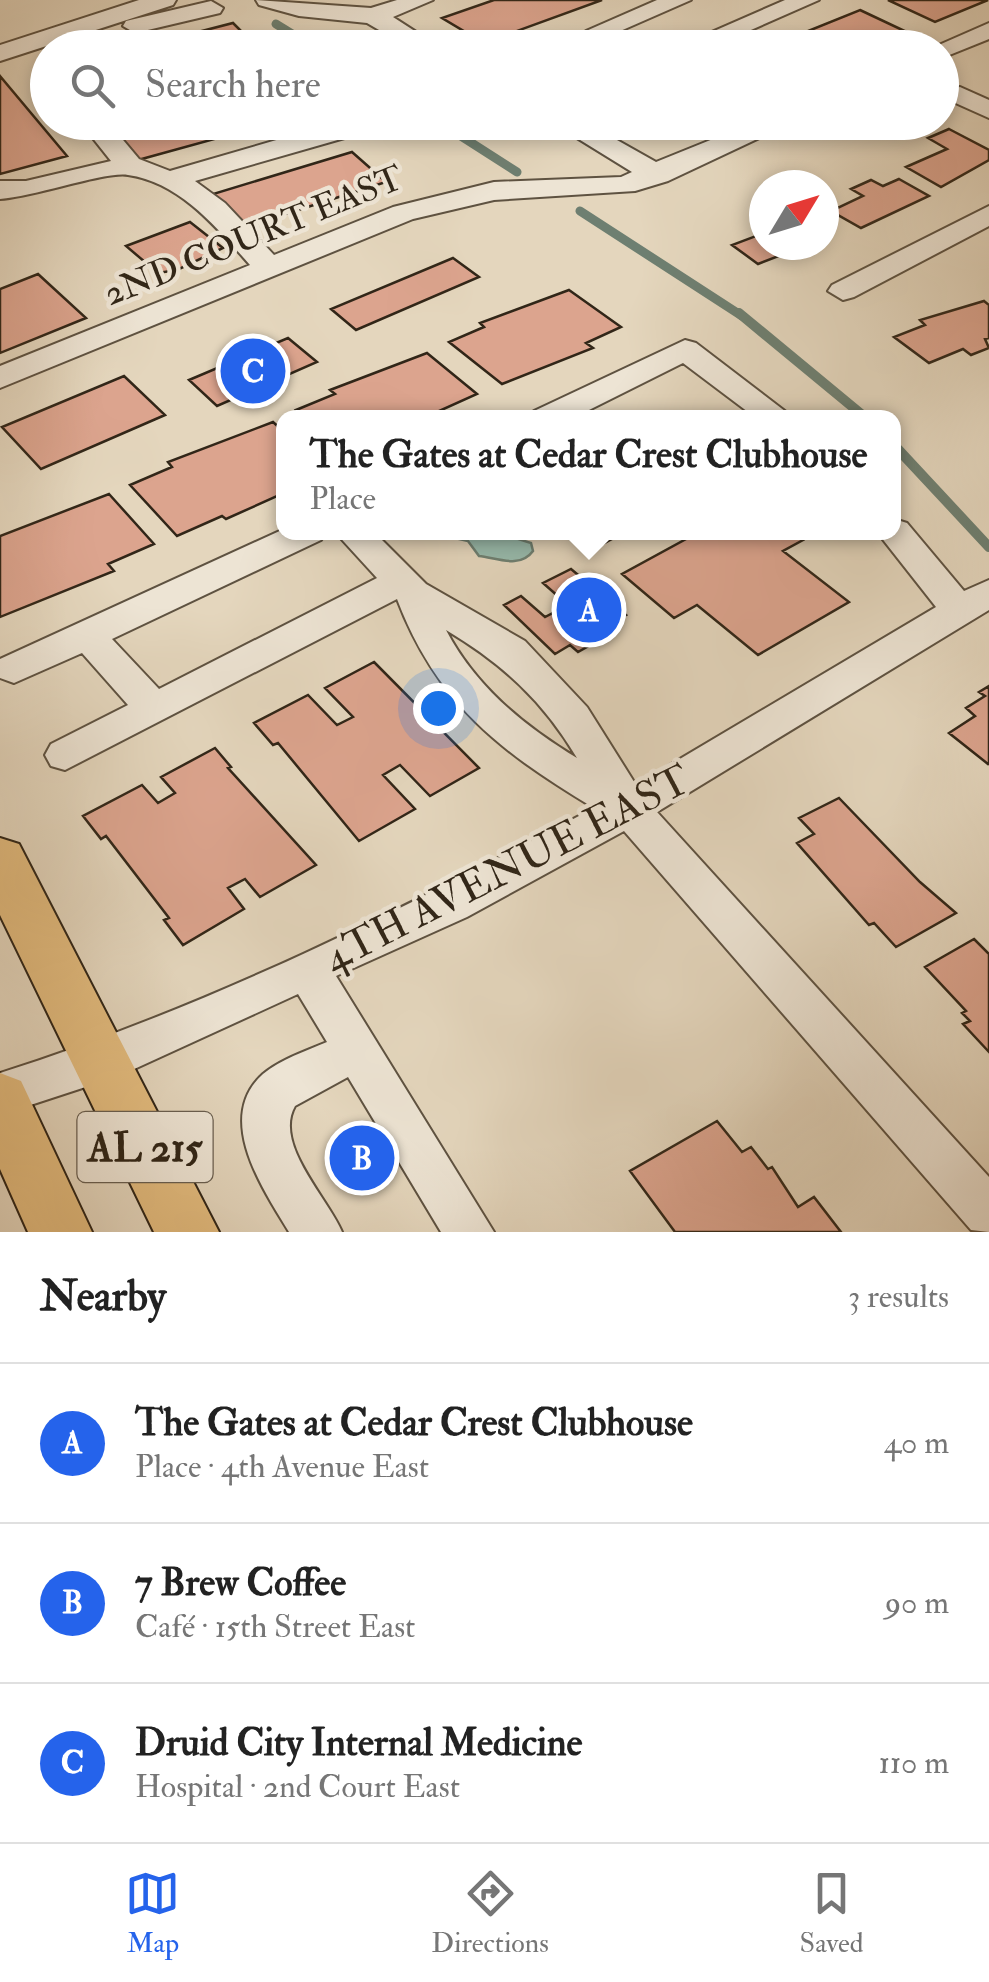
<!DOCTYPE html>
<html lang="en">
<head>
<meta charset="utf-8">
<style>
	:root { --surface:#fff; --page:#f6f6f6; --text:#222; --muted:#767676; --line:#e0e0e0; --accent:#2563eb }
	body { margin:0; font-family:"IM FELL Double Pica",serif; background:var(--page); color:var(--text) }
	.compass { position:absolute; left:749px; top:170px; width:90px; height:90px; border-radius:50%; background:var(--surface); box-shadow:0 5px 15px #0003; rotate:52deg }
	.you { position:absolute; left:438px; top:708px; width:35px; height:35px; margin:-25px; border:8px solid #fff; border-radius:50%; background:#1a73e8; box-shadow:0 0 0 15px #1a73e833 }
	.badge { display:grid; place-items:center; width:65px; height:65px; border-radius:50%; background:var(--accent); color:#fff; font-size:32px; font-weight:700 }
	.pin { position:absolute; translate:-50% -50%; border:5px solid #fff; box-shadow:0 2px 10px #0006 }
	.popup { position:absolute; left:276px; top:410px; width:625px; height:130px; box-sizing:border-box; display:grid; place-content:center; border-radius:20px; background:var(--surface); filter:drop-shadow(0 2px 8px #0005); font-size:32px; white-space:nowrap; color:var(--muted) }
	.popup b { font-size:38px; color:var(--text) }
	.popup::after { content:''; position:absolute; left:50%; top:100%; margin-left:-20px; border:20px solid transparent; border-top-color:var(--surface) }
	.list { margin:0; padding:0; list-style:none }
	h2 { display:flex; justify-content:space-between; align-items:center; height:130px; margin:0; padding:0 40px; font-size:42px }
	h2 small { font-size:32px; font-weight:400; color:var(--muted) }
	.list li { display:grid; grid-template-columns:65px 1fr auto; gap:30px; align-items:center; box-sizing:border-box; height:160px; padding:0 40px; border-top:2px solid var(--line) }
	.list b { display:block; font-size:38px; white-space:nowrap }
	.list p { margin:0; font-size:32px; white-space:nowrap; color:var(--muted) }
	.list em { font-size:32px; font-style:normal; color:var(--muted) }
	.icon { flex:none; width:55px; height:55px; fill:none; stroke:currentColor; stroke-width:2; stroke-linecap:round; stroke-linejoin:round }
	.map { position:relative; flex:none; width:989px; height:1232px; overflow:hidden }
	.search { position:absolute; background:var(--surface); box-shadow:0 5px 15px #0003; left:30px; right:30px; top:30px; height:110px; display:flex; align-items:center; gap:25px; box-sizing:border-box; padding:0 35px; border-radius:55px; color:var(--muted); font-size:38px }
	.sheet { height:610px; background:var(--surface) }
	nav { display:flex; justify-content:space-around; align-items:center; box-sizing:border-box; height:140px; border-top:2px solid var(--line); background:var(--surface); font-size:28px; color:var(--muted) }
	nav a { display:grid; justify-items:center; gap:5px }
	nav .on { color:var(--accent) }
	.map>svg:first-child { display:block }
	.water { fill:#97baac; stroke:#6e7f71; stroke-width:2.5 }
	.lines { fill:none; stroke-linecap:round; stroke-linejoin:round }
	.stream-far1 { stroke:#6e7f71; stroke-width:9 }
	.stream { stroke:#6e7f71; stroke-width:10 }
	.building { fill:#dca48e; stroke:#312618; stroke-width:2.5 }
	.minor-casing { stroke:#5e5241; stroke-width:4 }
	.major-casing { stroke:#312618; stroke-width:4 }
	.minor { fill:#ede4d4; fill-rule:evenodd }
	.major { fill:#e2bb7e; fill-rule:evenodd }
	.labels { text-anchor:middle; stroke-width:9; stroke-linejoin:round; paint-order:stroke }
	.far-street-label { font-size:35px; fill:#312618; stroke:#ede4d4 }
	.shield { fill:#ede4d4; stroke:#695f50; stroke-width:2.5 }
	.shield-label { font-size:40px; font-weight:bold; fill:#312618 }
	.street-label { font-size:42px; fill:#312618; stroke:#ede4d4 }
</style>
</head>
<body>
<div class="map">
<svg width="989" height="1232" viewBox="0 0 989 1232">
	<rect width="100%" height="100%" fill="#e4d6bd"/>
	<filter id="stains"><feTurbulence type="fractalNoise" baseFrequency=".002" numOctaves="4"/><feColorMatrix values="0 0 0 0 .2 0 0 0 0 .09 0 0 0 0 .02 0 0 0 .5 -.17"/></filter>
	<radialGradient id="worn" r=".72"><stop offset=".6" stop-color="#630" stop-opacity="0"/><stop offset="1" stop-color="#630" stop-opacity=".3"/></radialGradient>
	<path class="water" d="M458 533H499L531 543 533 551C520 569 497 558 479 556L468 541 459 539Z"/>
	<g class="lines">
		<path class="stream-far1" d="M276 24 315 48
			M439 122 517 172
			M580 211 742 316"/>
		<path class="stream" d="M739 313 866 418
			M894 445 989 547"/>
	</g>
	<path class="building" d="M494 0H602L484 43 442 18Z
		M888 0H988L935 22Z
		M860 10 911 34 879 48H766Z
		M233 23 258 48H136Z
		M548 37 570 48H523Z
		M0 76 67 156 0 174Z
		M141 122H276L138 160 113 130Z
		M633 122H687L659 136Z
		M949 129 989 150V160L941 187 906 167 947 149 928 138Z
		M352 152 386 182 245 227 213 194Z
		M899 179 929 196 861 228 831 211 863 196 851 189 871 180 883 186Z
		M190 222 223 248 177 270 158 273 126 246Z
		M764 233V245H807L758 264 732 245Z
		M453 258 479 277 356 330 331 309Z
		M38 274 86 318 0 353V289Z
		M569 290 621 327 586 343 593 348 502 384 449 342 484 327 480 323Z
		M984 301 989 305V338L985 339 989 348 971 355 963 349 929 363 894 337 925 325 920 320Z
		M288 338 317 362 217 406 189 380Z
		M427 353 477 394 439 411 444 418H305L296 410 335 394 330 390Z
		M124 376 165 415 41 469 2 427Z
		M273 422 284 432V484L280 486 284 493 226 519 222 516 177 536 130 485 172 467 168 462Z
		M109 494 154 544 108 564 114 571 0 617V536Z
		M583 532H625L599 546Z
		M699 532H794L803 540 783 551 849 602 758 655 697 605 674 618 622 574Z
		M571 569 626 615 600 629 608 635 578 652 570 645 555 654 504 605 521 596 545 617 568 605 543 583Z
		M374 662 479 768 430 796 400 765 383 775 415 809 359 841 278 743 273 745 254 723 308 695 337 725 353 717 325 688Z
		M989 686V763L988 764 949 733 975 716 966 708 985 696 979 692Z
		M215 748 231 767 228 768 316 865 260 897 245 879 228 888 244 909 183 945 164 920 169 918 106 836 101 839 83 816 142 785 158 803 175 793 161 777Z
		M839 798 920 882 956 913 896 947 874 923 869 925 797 843 814 834 799 818Z
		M974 939 989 954V1052L963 1024 970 1021 962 1013 966 1011 925 967Z
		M717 1121 742 1152 751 1147 768 1169 772 1167 798 1207 814 1197 841 1232H675L630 1171Z"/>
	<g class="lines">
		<defs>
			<path id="minor" d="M139 0H176L173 5 0 61V45Z
				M256 0 371 8 397 0H433L393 17 441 48H410L367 23 299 16 259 5Z
				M657 0H691L618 32 640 48H609L586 31Z
				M785 0H819L710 48H675Z
				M211 1 223 8 220 13 135 33 123 26 126 21Z
				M989 23V39L942 58V48H932Z
				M960 87 989 100V118L951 101 947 95 951 89Z
				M80 122H108L139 159 170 171 328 125H348L352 131 348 137 195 181 225 203 274 255 393 207 494 182 621 177 632 172 551 122H585L656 162 755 122H793L668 181 635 191 494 200 413 219 0 388V366L250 265C218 229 180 182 128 175 106 171 34 197 0 199V181H26L111 161Z
				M989 206V226L854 297 843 300 828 291 832 285Z
				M685 340 696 343 794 418H756L683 363 573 418H530L534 411Z
				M894 519 907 523 964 591 989 580V610L657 812 989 1177V1232L971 1230 624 831 467 917 336 976 494 1232H441L348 1077 295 1106C273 1144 328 1198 342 1232H289C263 1189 214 1118 263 1074 281 1059 306 1051 327 1042L298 994 119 1076 0 1115V1073C206 1008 404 909 594 808 501 752 437 704 397 599L65 770 51 766 45 755 51 744 128 705 82 653 14 683 0 678V659L284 529V532H326L321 540 112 639 159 689 377 578 335 532H374L426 584 525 641 587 707 636 785 936 607 877 532H894ZM446 630C503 664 543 701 577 758 524 726 475 686 446 630Z"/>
			<path id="major" d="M0 838 19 844 219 1232H154L0 915Z
				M0 1073 21 1081 92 1232H28L0 1169Z"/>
		</defs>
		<use href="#minor" class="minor-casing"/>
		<use href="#major" class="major-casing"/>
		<use href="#minor" class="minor"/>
		<use href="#major" class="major"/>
	</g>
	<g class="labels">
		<g class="far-street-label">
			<text transform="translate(253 235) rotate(-22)" y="12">2ND COURT EAST</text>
		</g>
		<rect class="shield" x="77.5" y="1112" width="135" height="70" rx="8"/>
		<g class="shield-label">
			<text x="145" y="1161">AL 215</text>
		</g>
		<g class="street-label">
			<text transform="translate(506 867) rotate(-27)" y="15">4TH AVENUE EAST</text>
		</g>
	</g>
	<rect width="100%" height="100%" filter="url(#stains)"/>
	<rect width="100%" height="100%" fill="url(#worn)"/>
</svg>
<svg class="compass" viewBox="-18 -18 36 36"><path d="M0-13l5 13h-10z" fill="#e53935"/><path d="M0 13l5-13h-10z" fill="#767676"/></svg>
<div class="you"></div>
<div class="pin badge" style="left:589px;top:610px">A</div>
<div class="popup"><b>The Gates at Cedar Crest Clubhouse</b>Place</div>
<div class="pin badge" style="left:362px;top:1158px">B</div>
<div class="pin badge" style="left:253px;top:371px">C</div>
<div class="search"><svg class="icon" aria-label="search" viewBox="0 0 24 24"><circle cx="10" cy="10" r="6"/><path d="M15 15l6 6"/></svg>Search here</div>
</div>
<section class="sheet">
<h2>Nearby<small>3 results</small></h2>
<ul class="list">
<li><span class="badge">A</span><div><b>The Gates at Cedar Crest Clubhouse</b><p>Place · 4th Avenue East</p></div><em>40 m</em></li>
<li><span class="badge">B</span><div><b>7 Brew Coffee</b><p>Café · 15th Street East</p></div><em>90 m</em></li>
<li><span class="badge">C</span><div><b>Druid City Internal Medicine</b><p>Hospital · 2nd Court East</p></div><em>110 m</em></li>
</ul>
</section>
<nav>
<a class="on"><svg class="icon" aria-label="map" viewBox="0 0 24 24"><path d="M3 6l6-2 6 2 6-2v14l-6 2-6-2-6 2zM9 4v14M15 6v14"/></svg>Map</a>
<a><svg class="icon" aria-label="directions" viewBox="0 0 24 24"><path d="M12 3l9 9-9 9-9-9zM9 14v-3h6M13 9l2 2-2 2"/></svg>Directions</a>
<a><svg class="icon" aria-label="saved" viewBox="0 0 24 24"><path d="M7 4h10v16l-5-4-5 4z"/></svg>Saved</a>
</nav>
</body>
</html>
